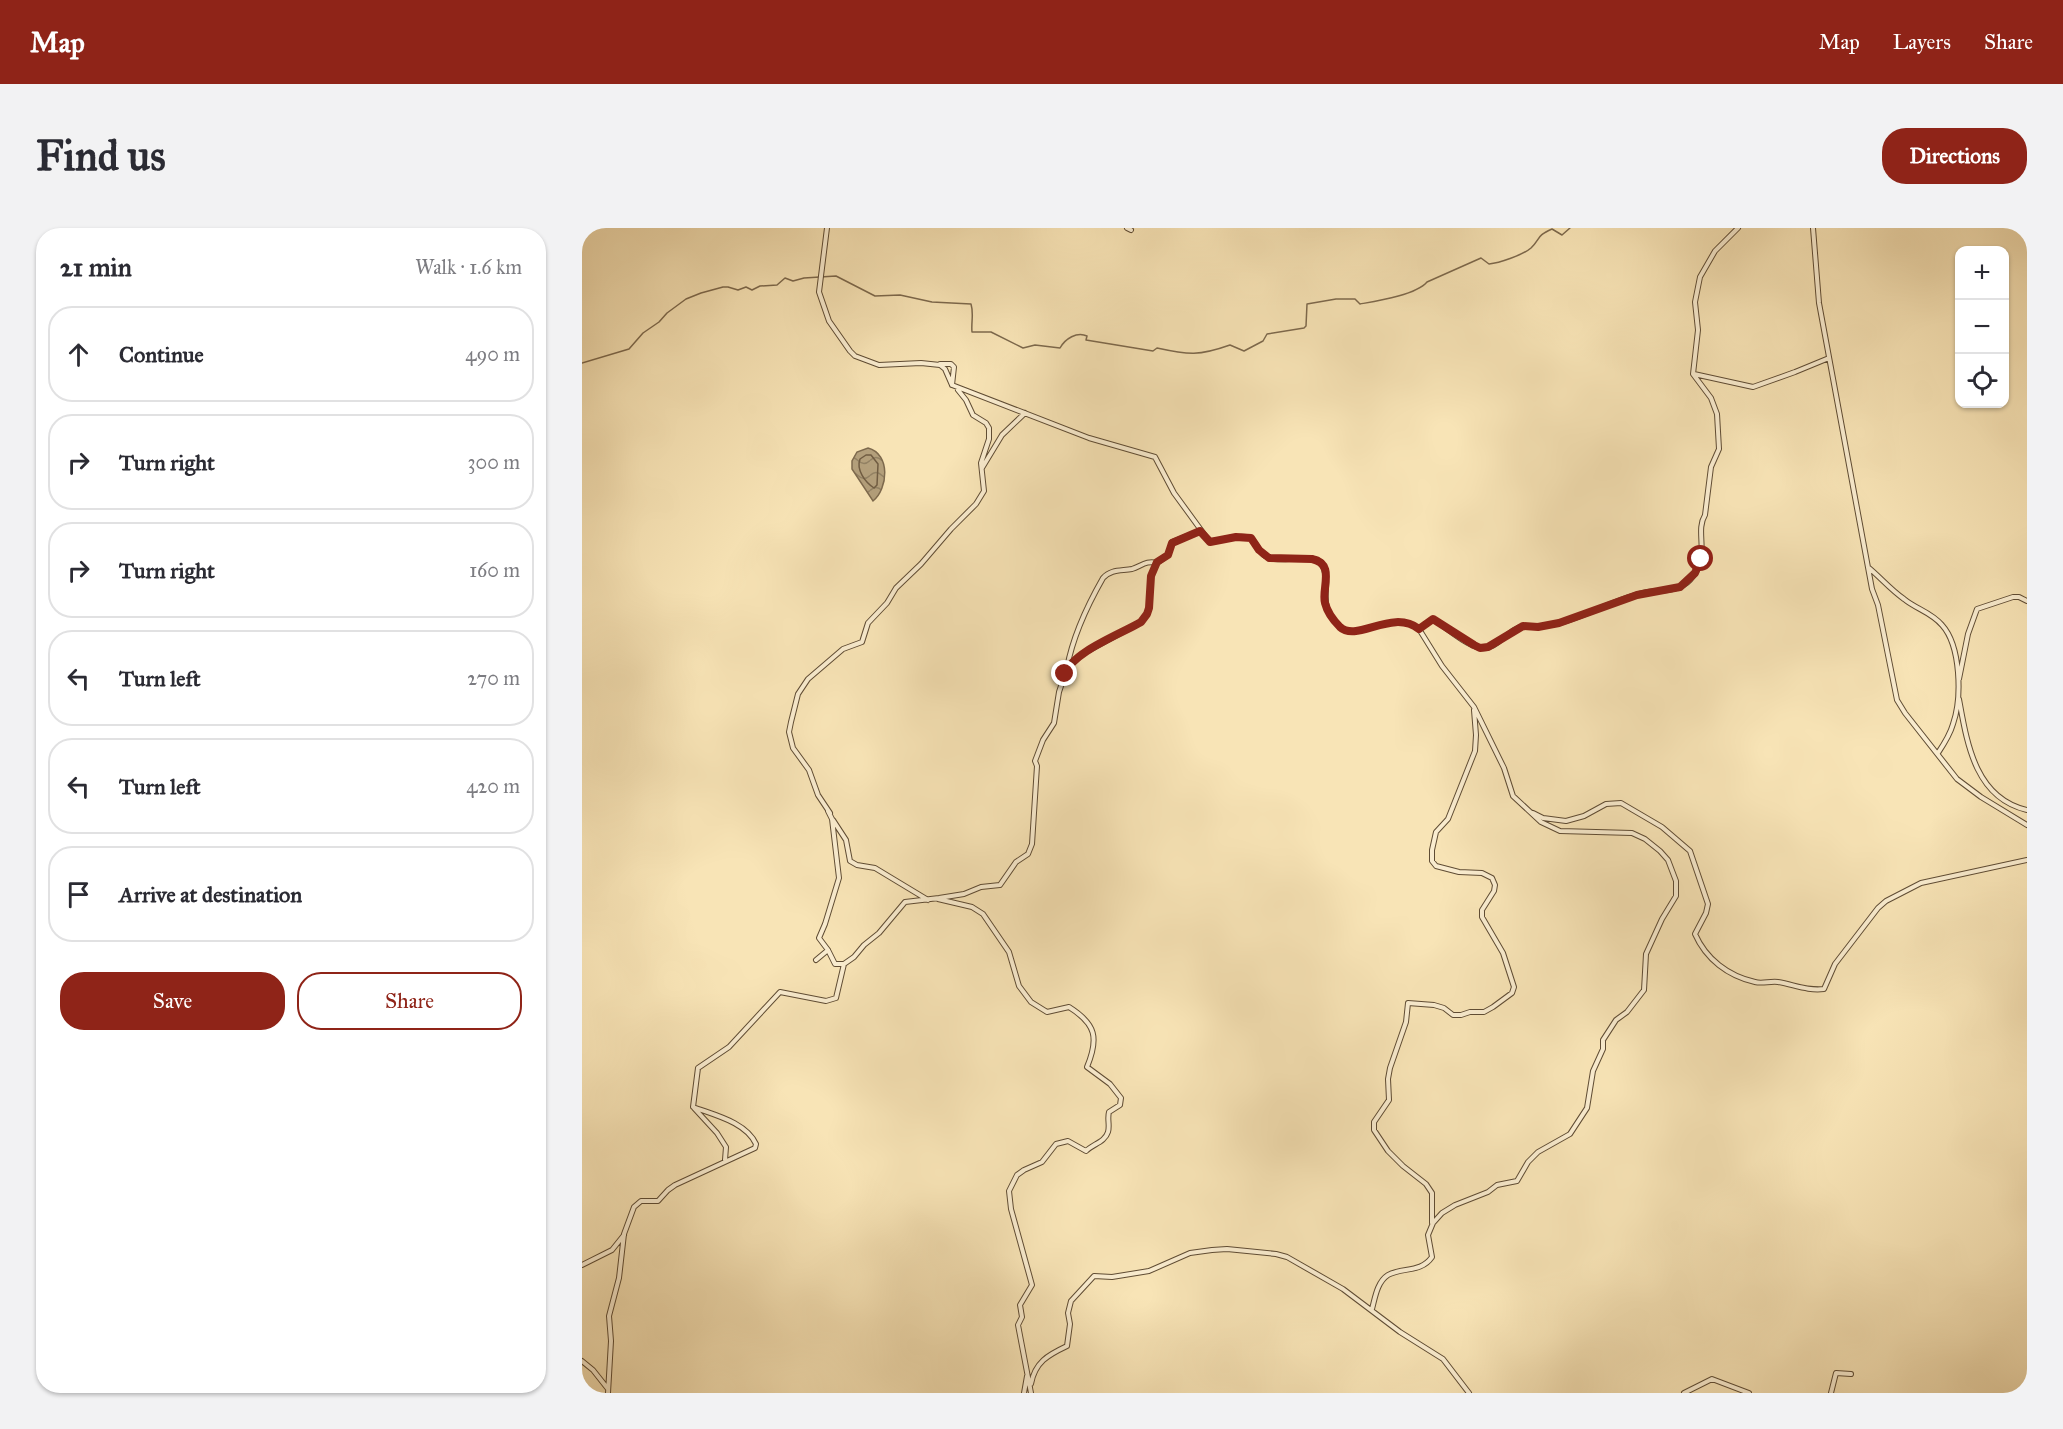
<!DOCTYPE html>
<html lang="en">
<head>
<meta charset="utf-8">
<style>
	:root { --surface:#fff; --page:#f2f2f3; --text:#2b2b33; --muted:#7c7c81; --line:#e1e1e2; --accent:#8f2418 }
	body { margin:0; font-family:"IM FELL Great Primer",serif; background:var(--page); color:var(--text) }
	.controls { position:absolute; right:18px; top:18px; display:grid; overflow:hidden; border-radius:12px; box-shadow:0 2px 4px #0004 }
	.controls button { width:54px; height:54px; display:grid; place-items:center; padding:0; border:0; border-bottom:2px solid var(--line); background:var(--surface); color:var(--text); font:30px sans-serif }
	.stop { position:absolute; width:18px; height:18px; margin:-14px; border:4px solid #8f2418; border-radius:50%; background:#fff }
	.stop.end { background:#8f2418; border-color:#fff; box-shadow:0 2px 6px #0008 }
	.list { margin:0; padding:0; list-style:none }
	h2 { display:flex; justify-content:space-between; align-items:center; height:78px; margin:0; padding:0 24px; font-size:26px }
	h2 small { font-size:20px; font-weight:400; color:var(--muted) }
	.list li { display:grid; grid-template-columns:39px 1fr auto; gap:18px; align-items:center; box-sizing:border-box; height:96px; margin:0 12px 12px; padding:0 12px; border:2px solid var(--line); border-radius:24px }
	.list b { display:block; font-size:22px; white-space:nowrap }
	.list em { font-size:20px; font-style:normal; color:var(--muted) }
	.actions { display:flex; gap:12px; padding:18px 24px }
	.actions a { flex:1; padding:14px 0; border:2px solid var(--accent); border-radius:24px; text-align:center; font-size:21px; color:var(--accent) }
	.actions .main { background:var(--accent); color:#fff }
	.icon { flex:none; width:33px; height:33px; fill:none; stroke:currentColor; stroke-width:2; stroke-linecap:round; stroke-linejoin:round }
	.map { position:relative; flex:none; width:1445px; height:1165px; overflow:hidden; border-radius:24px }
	header { display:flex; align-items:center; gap:36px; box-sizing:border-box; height:84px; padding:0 30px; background:var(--accent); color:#fff }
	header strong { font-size:28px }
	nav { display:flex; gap:33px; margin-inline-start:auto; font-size:21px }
	.intro { display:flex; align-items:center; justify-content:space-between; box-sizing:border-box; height:144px; padding:0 36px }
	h1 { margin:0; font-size:42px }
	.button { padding:15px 27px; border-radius:24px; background:var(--accent); color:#fff; font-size:21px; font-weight:700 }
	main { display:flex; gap:36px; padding:0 36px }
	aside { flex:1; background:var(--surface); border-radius:24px; box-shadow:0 2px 4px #0004 }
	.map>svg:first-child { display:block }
	.water { fill:url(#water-waves); stroke:#7d694d; stroke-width:1.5 }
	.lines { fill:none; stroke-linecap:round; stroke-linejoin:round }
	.shore { stroke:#705c42; stroke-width:1.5 }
	.stream { stroke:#7d694d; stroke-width:1.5 }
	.minor-casing { stroke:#5f4c34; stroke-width:6 }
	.minor { stroke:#faedd0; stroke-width:4 }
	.route { stroke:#8f2418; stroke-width:8 }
</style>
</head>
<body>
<header>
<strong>Map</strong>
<nav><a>Map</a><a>Layers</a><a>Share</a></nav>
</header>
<div class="intro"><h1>Find us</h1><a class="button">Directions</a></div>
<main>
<aside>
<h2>21 min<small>Walk · 1.6 km</small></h2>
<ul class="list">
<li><svg class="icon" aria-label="ahead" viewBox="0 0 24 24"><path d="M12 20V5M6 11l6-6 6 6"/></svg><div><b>Continue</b></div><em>490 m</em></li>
<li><svg class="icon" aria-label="right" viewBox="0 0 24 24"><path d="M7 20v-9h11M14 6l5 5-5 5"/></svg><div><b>Turn right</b></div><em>300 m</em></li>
<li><svg class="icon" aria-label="right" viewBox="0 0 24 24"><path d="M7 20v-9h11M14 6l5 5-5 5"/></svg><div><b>Turn right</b></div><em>160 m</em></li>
<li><svg class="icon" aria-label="left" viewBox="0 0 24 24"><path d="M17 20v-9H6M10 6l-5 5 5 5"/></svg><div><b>Turn left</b></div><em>270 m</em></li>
<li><svg class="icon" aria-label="left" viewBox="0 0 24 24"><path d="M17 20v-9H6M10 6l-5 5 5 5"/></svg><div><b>Turn left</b></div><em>420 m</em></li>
<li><svg class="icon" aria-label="arrive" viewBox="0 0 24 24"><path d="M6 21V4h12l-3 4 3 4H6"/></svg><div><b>Arrive at destination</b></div></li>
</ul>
<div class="actions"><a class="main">Save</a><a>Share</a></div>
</aside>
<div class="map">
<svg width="1445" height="1165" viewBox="0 0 1445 1165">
	<defs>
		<pattern id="water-waves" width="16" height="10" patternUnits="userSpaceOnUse" patternTransform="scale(1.5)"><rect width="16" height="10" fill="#b39f7b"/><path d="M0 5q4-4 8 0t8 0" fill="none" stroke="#928163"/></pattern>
	</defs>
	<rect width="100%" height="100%" fill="#f8e4b6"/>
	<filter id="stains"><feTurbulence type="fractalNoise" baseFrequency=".00333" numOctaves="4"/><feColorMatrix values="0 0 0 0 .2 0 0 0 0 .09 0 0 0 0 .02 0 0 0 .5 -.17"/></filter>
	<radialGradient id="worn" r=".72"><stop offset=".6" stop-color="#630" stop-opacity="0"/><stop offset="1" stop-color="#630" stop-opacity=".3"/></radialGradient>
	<path class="water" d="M286 220C309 226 306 261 291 273L270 241V233L275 224Z"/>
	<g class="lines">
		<path class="shore" d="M284 227H289L296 236 295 257 292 260C283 254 274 242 278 231Z"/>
		<path class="stream" d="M0 135 47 121 61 105 77 94 85 85 104 71 119 65 141 59H146L156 62 164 59 170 62 178 58 195 57 203 50 211 53 222 50 254 48 293 68 318 67 350 74 389 76C392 86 389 94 390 104H409L441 120 453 117 478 120C483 111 495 103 505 108L504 112 571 123 575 120C607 127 617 128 648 117L662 123 681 113 685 106 722 100 724 98 725 76 754 71H773L778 76C795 73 834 67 845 54L899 30 907 36C917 35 941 27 949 20 959 10 954 8 970 1L980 7 988 0"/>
		<defs>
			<path id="minor" d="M245 0 237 64 247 93 268 123 273 128 297 137 339 135 358 137 363 141 370 157 507 210 573 229 592 265 627 313C639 313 651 307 664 309 674 310 675 323 683 328 699 337 723 324 739 334 753 360 731 373 758 399 774 414 810 381 837 401L851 391C863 399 884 417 898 420 915 423 926 400 942 398 945 398 948 399 951 399 960 399 969 397 978 395 1008 387 1035 370 1065 364 1080 362 1097 364 1108 352 1130 328 1112 305 1123 287L1129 239 1137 221 1135 186 1129 170 1111 146 1116 102 1113 74 1118 49 1133 23 1156 0
				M545 0 549 2
				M1231 0 1237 75 1290 361 1296 377 1315 472 1323 485 1375 551 1399 569 1445 597
				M358 136H369L372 139 370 157
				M1112 146 1171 159 1213 144 1247 130
				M400 240 420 207 443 185
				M1287 340C1299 350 1309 362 1322 371 1334 381 1349 384 1360 397 1379 418 1380 470 1371 496 1368 507 1362 516 1356 525
				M485 440C491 407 505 378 521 350 529 341 539 343 550 341 559 338 565 332 575 335
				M1377 451 1386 406 1395 381 1431 369H1437L1445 373
				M1377 471C1385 515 1393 570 1445 582
				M246 583 250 591 257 650 243 696 237 710 246 722 253 736H262L272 729 282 717 297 705 323 674 357 670 382 666 399 659 418 657 434 634 446 626 450 616 455 538 453 533 461 512 472 495 477 464 485 440 502 425 559 394 565 386 567 380 569 348 575 335 586 327 590 314 618 303
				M248 585 236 567 227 542 211 520 207 504 209 494 216 466 226 451 261 421 280 414 286 395 305 375 314 360 339 336 369 301 394 276 402 263 399 235 407 211V200L404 195 391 187 384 172 376 162
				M951 585 961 590 984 593 1002 588 1024 576 1039 575 1080 599 1108 623 1126 676 1124 685 1113 706C1124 731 1146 748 1173 754 1180 756 1188 753 1196 754 1213 757 1226 763 1242 761L1253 736 1296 680 1304 673 1339 655 1445 632
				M251 592 264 612 268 633 275 637 293 640 346 672
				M356 671 390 679 401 686 427 724 437 758 449 774 465 784 487 779C514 796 517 810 505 839L528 856 539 870 538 877 527 884C525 891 528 897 526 904 523 914 511 916 504 923L486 913 474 916 460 934 442 942 435 947 427 963 429 981 450 1057 438 1077 440 1089 436 1097 449 1165
				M234 732 246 722
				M112 880 135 905 144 919 143 932
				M850 995V965L844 956 821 938 806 923 792 902V894L807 872 806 851 808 840 824 794 826 775 852 777 862 780 871 787H879L888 784H902L911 779 930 765 932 759 921 725 900 689V682L912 663 913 657 910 650 900 645 877 644 854 638 850 633V622L854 604 866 591 893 523 894 507 892 482
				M0 1037 30 1022 42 1007
				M790 1081C793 1070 795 1054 806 1047 820 1039 839 1045 850 1029L846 1007 851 995 860 985 873 977 906 964 915 957 935 953 946 934 956 924 988 906 1005 880 1011 843 1021 821V812L1034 792 1045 784 1062 762 1064 726 1080 691 1094 668V653L1086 632 1078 623 1063 611 1050 605 978 603 959 594 931 568 922 540 892 479 860 438 837 401
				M0 1133 11 1142 26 1161
				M449 1156C453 1134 466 1127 485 1118L488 1096 486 1085 489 1073 512 1048 530 1049 567 1043 608 1025 630 1022 645 1021 694 1026 705 1029 761 1061 818 1104 861 1131 887 1165
				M26 1165 29 1113 27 1088 37 1050 42 1006 52 979 59 973H76L86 962 93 957 173 920 174 916C164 894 132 887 111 879L116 840 147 819 198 764 244 773 254 770 262 736
				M442 1165 445 1148
				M1102 1165 1130 1151 1167 1165
				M1249 1165 1254 1145 1269 1146"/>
		</defs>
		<use href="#minor" class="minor-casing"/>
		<use href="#minor" class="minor"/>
	</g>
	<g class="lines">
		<path class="route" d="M483 446C490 424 539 406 559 394L565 386 567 380 569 348 575 334 586 327 590 315 618 303 628 314 654 309 669 310 677 322 687 330 730 331C754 336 739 361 743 375 745 383 752 393 758 399 775 415 810 380 837 401L851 391 892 417 898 420 906 419 941 398 956 399 977 395 1055 367 1098 359 1113 345 1119 331"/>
	</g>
	<rect width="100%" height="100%" filter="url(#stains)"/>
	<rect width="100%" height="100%" fill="url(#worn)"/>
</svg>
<div class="controls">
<button>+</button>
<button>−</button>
<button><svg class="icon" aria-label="locate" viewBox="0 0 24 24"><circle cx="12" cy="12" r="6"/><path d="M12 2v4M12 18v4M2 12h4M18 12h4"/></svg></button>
</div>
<div class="stop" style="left:1119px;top:331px"></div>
<div class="stop end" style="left:483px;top:446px"></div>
</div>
</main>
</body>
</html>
